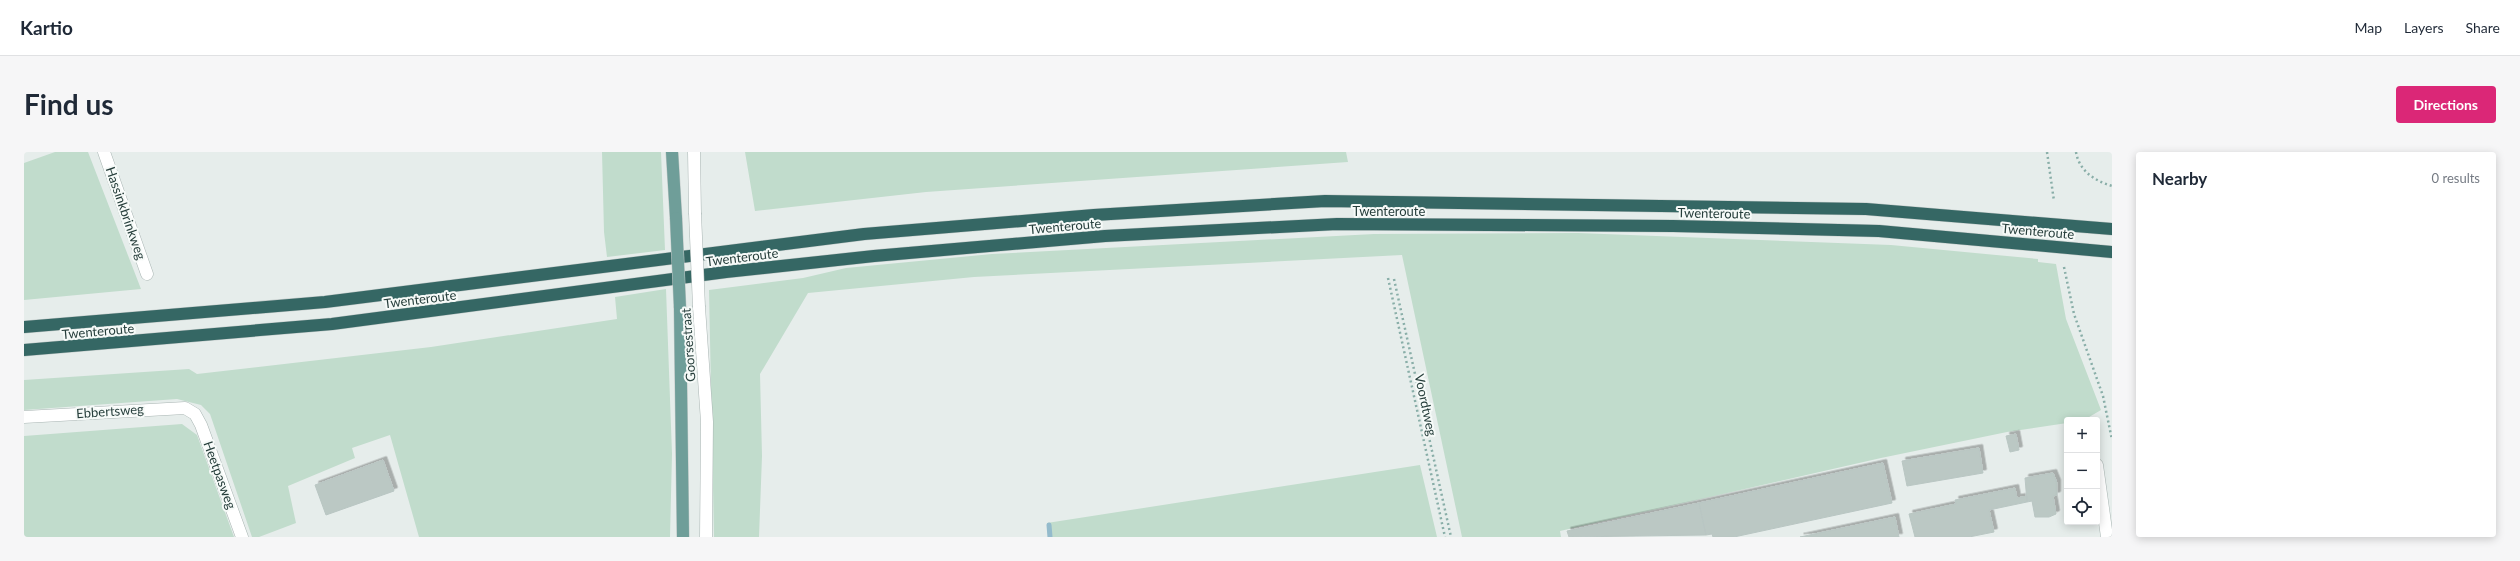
<!DOCTYPE html>
<html lang="en">
<head>
<meta charset="utf-8">
<style>
	:root { --surface:#fff; --page:#f6f6f7; --text:#1f2937; --muted:#747a83; --line:#e0e1e3; --accent:#db2777 }
	body { margin:0; font-family:Lato,sans-serif; background:var(--page); color:var(--text) }
	.controls { position:absolute; right:12px; bottom:12px; display:grid; overflow:hidden; border-radius:4px; box-shadow:0 2px 10px #0003 }
	.controls button { width:36px; height:36px; display:grid; place-items:center; padding:0; border:0; border-bottom:1px solid var(--line); background:var(--surface); color:var(--text); font:20px sans-serif }
	.list { margin:0; padding:0; list-style:none }
	h2 { display:flex; justify-content:space-between; align-items:center; height:52px; margin:0; padding:0 16px; font-size:17px }
	h2 small { font-size:13px; font-weight:400; color:var(--muted) }
	.icon { flex:none; width:22px; height:22px; fill:none; stroke:currentColor; stroke-width:2; stroke-linecap:round; stroke-linejoin:round }
	.map { position:relative; flex:none; width:2088px; height:385px; overflow:hidden; border-radius:4px }
	header { display:flex; align-items:center; gap:24px; box-sizing:border-box; height:56px; padding:0 20px; background:var(--surface); border-bottom:1px solid var(--line) }
	header strong { font-size:19px }
	nav { display:flex; gap:22px; margin-inline-start:auto; font-size:14px }
	.intro { display:flex; align-items:center; justify-content:space-between; box-sizing:border-box; height:96px; padding:0 24px }
	h1 { margin:0; font-size:28px }
	.button { padding:10px 18px; border-radius:4px; background:var(--accent); color:#fff; font-size:14px; font-weight:700 }
	main { display:flex; gap:24px; padding:0 24px }
	aside { flex:1; background:var(--surface); border-radius:4px; box-shadow:0 2px 10px #0003 }
	.map>svg:first-child { display:block }
	.green { fill:#c1dccc }
	.lines { fill:none; stroke-linecap:round; stroke-linejoin:round }
	.stream { stroke:#94bbcc; stroke-width:5 }
	.building { fill:#bbc8c4; stroke:#b9c6c3; filter:url(#shadow) }
	.street-casing { stroke:#a9b5b3; stroke-width:13 }
	.primary-casing { stroke:#c2c9c8; stroke-width:13 }
	.highway-casing { stroke:#c2c9c8; stroke-width:13 }
	.path { stroke:#89aea8; stroke-width:2.5; stroke-dasharray:2 3; stroke-linecap:butt }
	.street { stroke:#fff; stroke-width:12 }
	.primary { stroke:#6f9e99; stroke-width:12 }
	.highway { stroke:#356764; stroke-width:12 }
	.street-bridge-casing { stroke:#a9b5b3; stroke-width:13; stroke-linecap:butt }
	.primary-bridge-casing { stroke:#c2c9c8; stroke-width:13; stroke-linecap:butt }
	.street-bridge { stroke:#fff; stroke-width:12 }
	.primary-bridge { stroke:#6f9e99; stroke-width:12 }
	.labels { text-anchor:middle; stroke-width:4; stroke-linejoin:round; paint-order:stroke }
	.street-label { font-size:13px; fill:#263e3b; stroke:#f6faf8 }
</style>
</head>
<body>
<header>
<strong>Kartio</strong>
<nav><a>Map</a><a>Layers</a><a>Share</a></nav>
</header>
<div class="intro"><h1>Find us</h1><a class="button">Directions</a></div>
<main>
<div class="map">
<svg width="2088" height="385" viewBox="0 0 2088 385">
	<defs>
		<filter id="shadow"><feDropShadow dx="3.5" dy="-3.5" stdDeviation="0" flood-color="#0004"/></filter>
	</defs>
	<rect width="100%" height="100%" fill="#e6edeb"/>
	<path class="green" d="M31 0H64L117 137 0 148V11Z
		M578 0H637L641 98 583 105 580 80Z
		M721 0H1322L1324 10 902 40 731 59Z
		M1554 81 1867 93 2014 107V110L2032 112 2042 167 2077 258 2060 268H2043V271L1983 280 1857 306 1536 379 1537 385H1438L1378 103 950 125 784 141 736 222 738 304 735 385H690L685 138 779 126 822 116 968 102 1350 82Z
		M642 137 648 302 646 385H395L366 283 328 296 331 306 264 334 272 371 235 385H228L186 262 177 253 153 247 0 258V228L165 217 173 222 407 195 593 167 591 145Z
		M158 272 173 283 210 385H0V284Z
		M1396 313 1413 385H1024L1023 371Z"/>
	<g class="lines">
		<path class="stream" d="M1025 373 1026 385"/>
	</g>
	<path class="building" d="M1992 282 1995 298 1986 300 1982 284Z
		M1955 296 1959 321 1883 334 1878 309Z
		M359 308 370 339 302 363 291 333Z
		M1859 311 1868 351 1710 385H1689L1688 382 1682 383 1675 351Z
		M2029 321 2033 331V343L2029 344 2032 362 2025 365H2011L2008 349 2003 350 2001 326Z
		M1991 336 1993 346 2003 344V350L1965 358 1970 380 1945 385H1891L1885 362 1932 352 1931 348Z
		M1675 351 1682 383 1545 385 1543 379Z
		M1871 365 1875 385H1776Z"/>
	<g class="lines">
		<defs>
			<path id="street" d="M80 0 123 122
				M670 0 671 61
				M675 155 683 270 682 385
				M0 265 161 256 171 262 177 273 218 385
				M2073 313 2083 385"/>
			<path id="primary" d="M648 0 652 66
				M656 156 659 385"/>
			<path id="highway" d="M0 175 301 150 840 82 1070 63 1301 49 1842 57 2088 77
				M0 198 308 172 702 120 850 104 1081 84 1313 72 1649 74 1855 79 2088 100"/>
		</defs>
		<use href="#street" class="street-casing"/>
		<use href="#primary" class="primary-casing"/>
		<use href="#highway" class="highway-casing"/>
		<path class="path" d="M2023 0 2030 49
			M2052 0C2055 19 2071 29 2088 34
			M2040 115 2050 162 2079 244 2088 288
			M1364 126 1421 385
			M1370 127 1427 385"/>
		<use href="#street" class="street"/>
		<use href="#primary" class="primary"/>
		<use href="#highway" class="highway"/>
		<defs>
			<path id="street-bridge" d="M671 61 675 155"/>
			<path id="primary-bridge" d="M652 66 656 156"/>
		</defs>
		<use href="#street-bridge" class="street-bridge-casing"/>
		<use href="#primary-bridge" class="primary-bridge-casing"/>
		<use href="#street-bridge" class="street-bridge"/>
		<use href="#primary-bridge" class="primary-bridge"/>
	</g>
	<g class="labels">
		<g class="street-label">
			<text x="1365" y="64">Twenteroute</text>
			<text transform="translate(102 61) rotate(71)" y="5">Hassinkbrinkweg</text>
			<text transform="translate(1690 61) rotate(1)" y="5">Twenteroute</text>
			<text transform="translate(1041 74) rotate(-5)" y="5">Twenteroute</text>
			<text transform="translate(2014 79) rotate(5)" y="5">Twenteroute</text>
			<text transform="translate(718 105) rotate(-7)" y="5">Twenteroute</text>
			<text transform="translate(396 147) rotate(-7)" y="5">Twenteroute</text>
			<text transform="translate(74 179) rotate(-5)" y="5">Twenteroute</text>
			<text transform="translate(664 193) rotate(-94)" y="5">Goorsestraat</text>
			<text transform="translate(1402 253) rotate(78)" y="5">Voordtweg</text>
			<text transform="translate(86 259) rotate(-4)" y="5">Ebbertsweg</text>
			<text transform="translate(196 323) rotate(70)" y="5">Heetpasweg</text>
		</g>
	</g>
</svg>
<div class="controls">
<button>+</button>
<button>−</button>
<button><svg class="icon" aria-label="locate" viewBox="0 0 24 24"><circle cx="12" cy="12" r="6"/><path d="M12 2v4M12 18v4M2 12h4M18 12h4"/></svg></button>
</div>
</div>
<aside>
<h2>Nearby<small>0 results</small></h2>
<ul class="list">
</ul>
</aside>
</main>
</body>
</html>
